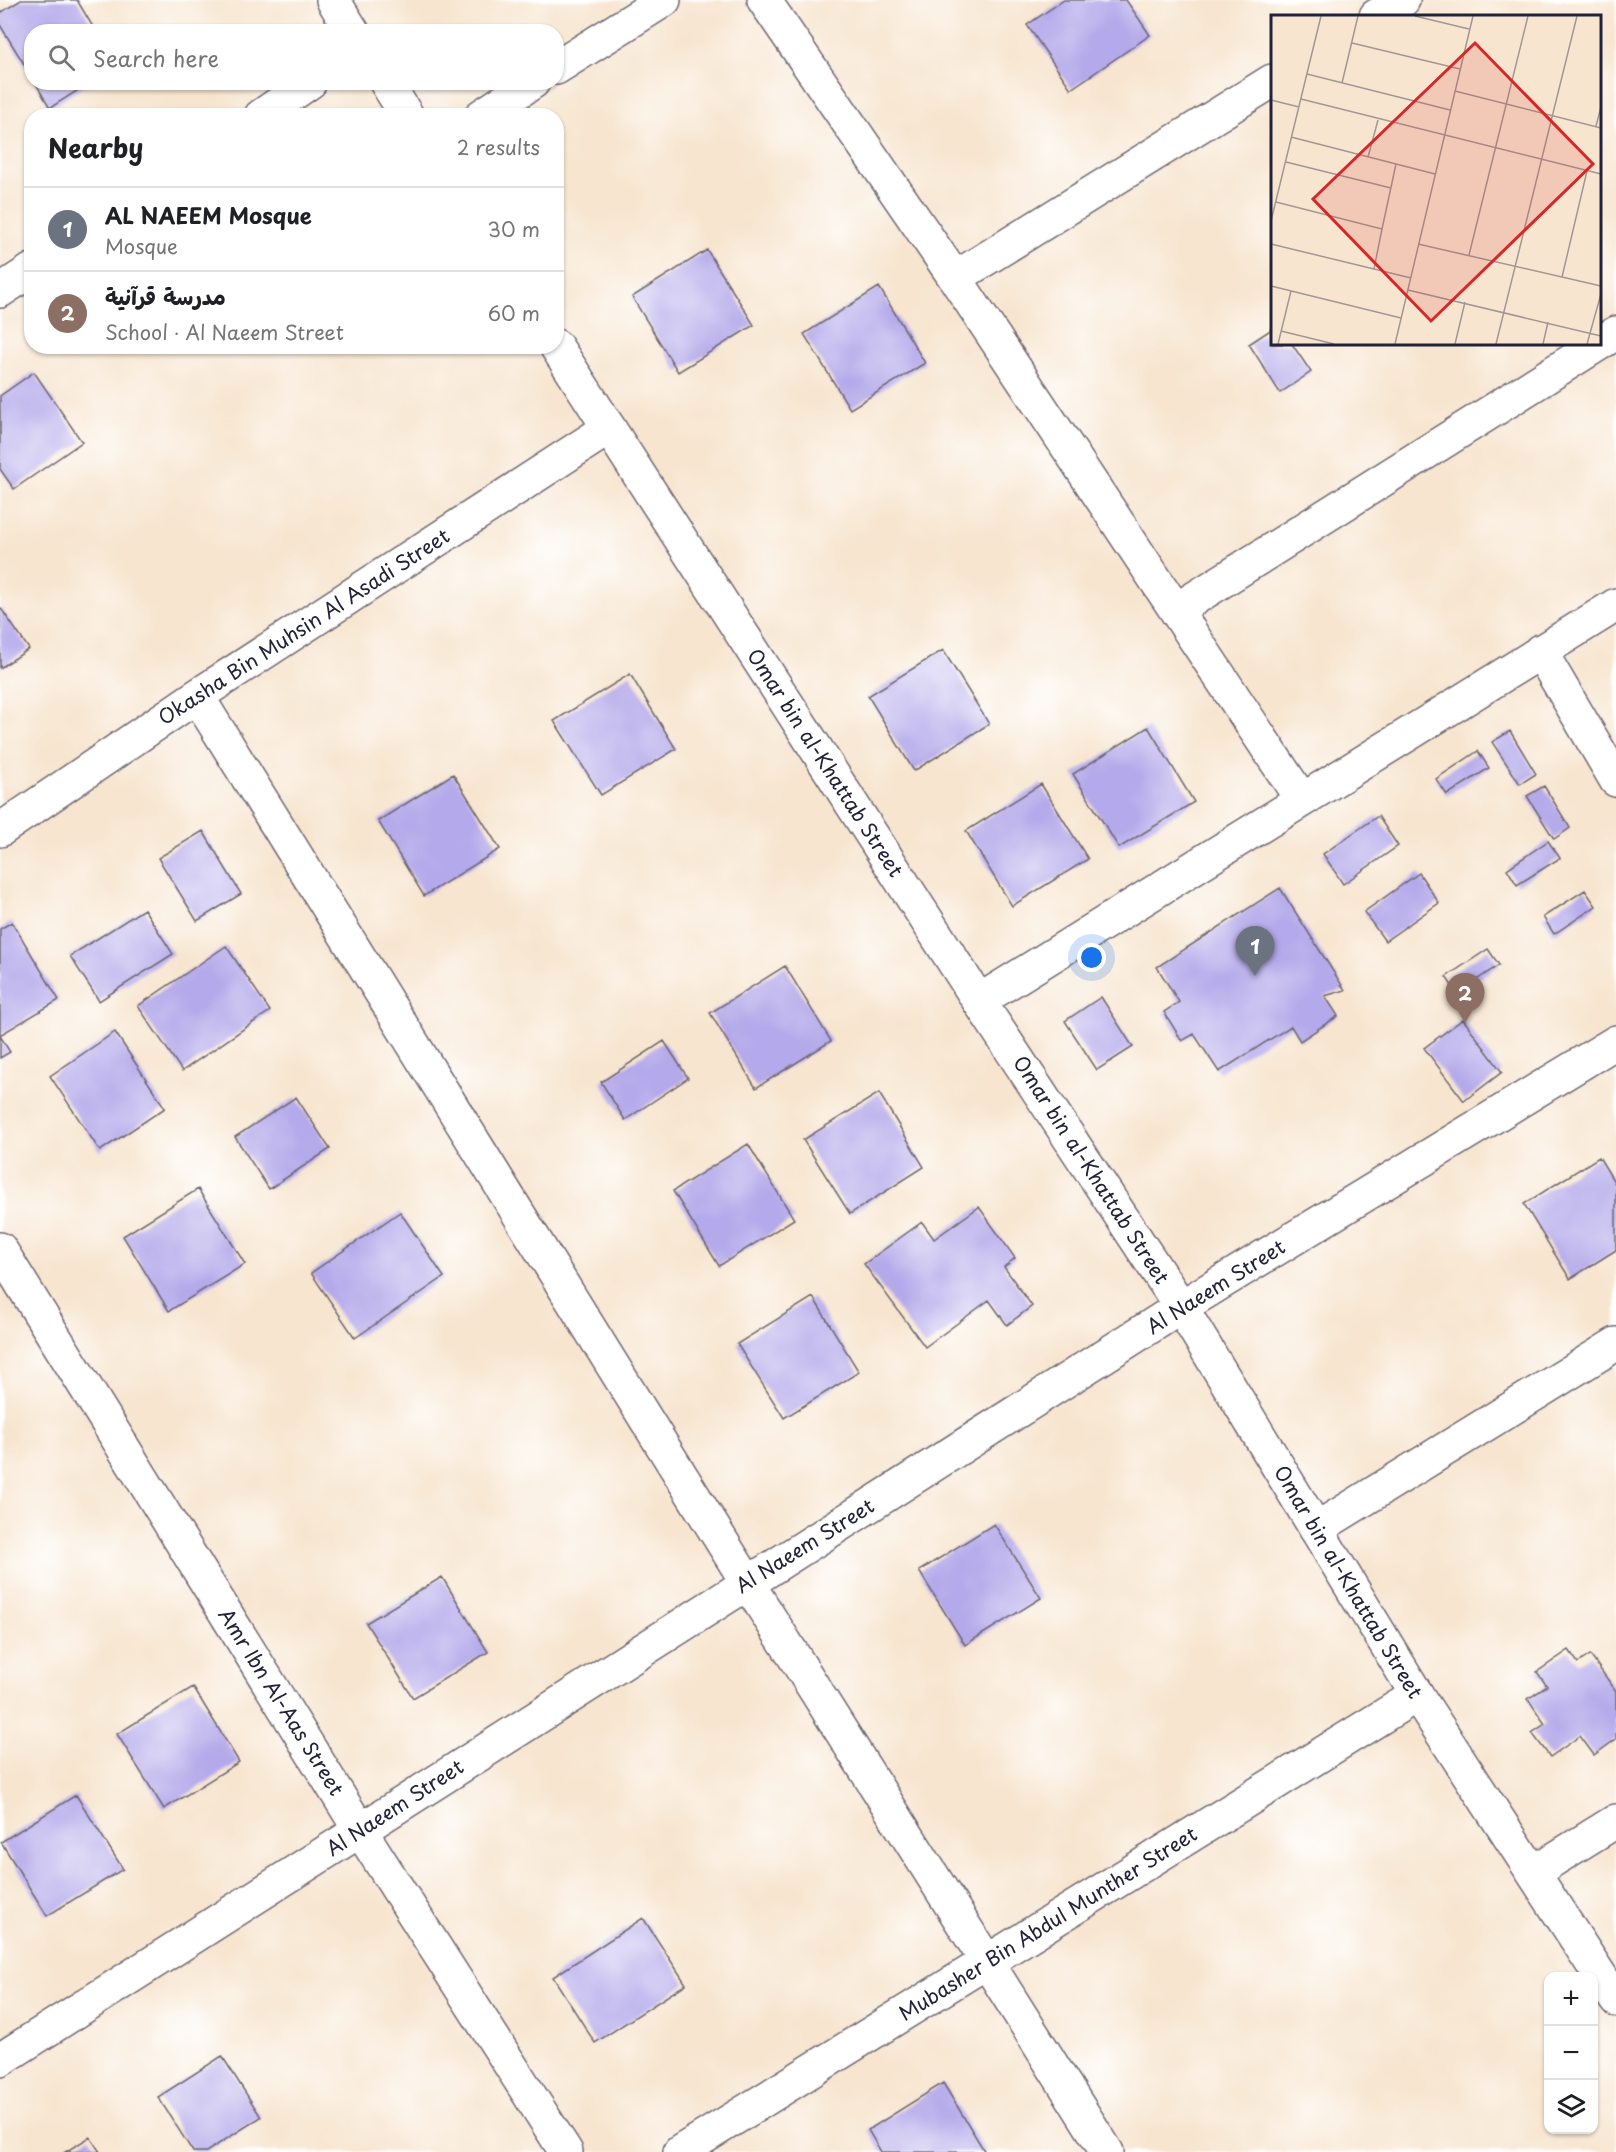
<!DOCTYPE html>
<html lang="en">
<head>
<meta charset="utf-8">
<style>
	:root { --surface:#fff; --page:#f6f6f6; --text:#202124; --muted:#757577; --line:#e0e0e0; --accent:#d1495b }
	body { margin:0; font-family:"Playpen Sans","Playpen Sans Arabic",sans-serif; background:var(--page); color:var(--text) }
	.controls { position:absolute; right:18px; bottom:18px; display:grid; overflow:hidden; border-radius:12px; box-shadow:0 2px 4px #0004 }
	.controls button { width:54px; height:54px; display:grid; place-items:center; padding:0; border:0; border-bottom:2px solid var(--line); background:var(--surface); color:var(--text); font:30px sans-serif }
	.you { position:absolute; left:1092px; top:958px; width:21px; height:21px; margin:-15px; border:4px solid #fff; border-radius:50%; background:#1a73e8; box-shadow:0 0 0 9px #1a73e833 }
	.badge { display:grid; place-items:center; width:39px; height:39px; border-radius:50%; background:var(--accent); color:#fff; font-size:20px; font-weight:700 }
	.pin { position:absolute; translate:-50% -50px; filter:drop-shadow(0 2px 3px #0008) }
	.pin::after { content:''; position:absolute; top:32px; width:21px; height:18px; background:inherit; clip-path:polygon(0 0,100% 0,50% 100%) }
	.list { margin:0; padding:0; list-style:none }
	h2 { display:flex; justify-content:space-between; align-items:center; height:78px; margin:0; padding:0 24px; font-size:26px }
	h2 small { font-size:20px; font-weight:400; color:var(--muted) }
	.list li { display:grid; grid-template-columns:39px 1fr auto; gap:18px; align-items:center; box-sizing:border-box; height:84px; padding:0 24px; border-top:2px solid var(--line) }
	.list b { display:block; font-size:22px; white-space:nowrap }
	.list p { margin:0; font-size:20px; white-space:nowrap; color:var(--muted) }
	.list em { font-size:20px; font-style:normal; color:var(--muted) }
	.icon { flex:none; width:33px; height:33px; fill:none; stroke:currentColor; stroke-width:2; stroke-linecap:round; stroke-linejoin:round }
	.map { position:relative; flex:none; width:1616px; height:2152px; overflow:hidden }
	.search { position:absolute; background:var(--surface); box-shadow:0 2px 4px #0004; left:24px; top:24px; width:540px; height:66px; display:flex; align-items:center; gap:15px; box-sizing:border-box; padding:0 21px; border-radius:24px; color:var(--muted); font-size:22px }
	.panel { position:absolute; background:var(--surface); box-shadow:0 2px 4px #0004; left:24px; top:108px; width:540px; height:246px; border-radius:24px }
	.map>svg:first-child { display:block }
	.building { fill:#b4a9ea }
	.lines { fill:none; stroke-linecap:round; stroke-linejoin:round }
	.minor-casing { stroke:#6d666f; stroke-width:36 }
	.tertiary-casing { stroke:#6d666f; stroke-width:36 }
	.minor { stroke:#fff; stroke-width:33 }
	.tertiary { stroke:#fff; stroke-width:33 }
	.labels { text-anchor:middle; stroke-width:5; stroke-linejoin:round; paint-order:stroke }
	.street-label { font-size:20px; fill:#22223b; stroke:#fff }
	.inset-road { fill:none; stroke:#a29794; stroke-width:1.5 }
	.view { fill:#d62828; fill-opacity:0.15; stroke:#d62828; stroke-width:3 }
	.inset-edge { fill:none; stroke:#22223b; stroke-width:3 }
</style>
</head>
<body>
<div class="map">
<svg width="1616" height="2152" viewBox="0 0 1616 2152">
	<rect width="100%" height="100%" fill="#fff"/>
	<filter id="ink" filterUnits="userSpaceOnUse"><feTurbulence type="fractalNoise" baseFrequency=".0167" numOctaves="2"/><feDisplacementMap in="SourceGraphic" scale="12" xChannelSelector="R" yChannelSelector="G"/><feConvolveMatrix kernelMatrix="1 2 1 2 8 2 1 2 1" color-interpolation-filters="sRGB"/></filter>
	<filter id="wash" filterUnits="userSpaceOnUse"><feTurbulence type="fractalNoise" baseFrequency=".008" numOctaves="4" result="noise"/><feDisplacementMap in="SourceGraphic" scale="24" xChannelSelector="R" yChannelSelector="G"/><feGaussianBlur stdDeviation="1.35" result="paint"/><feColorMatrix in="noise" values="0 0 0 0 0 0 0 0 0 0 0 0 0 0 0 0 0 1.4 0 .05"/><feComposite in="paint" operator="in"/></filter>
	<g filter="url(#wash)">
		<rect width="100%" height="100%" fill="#f7e5cf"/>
		<g id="blocks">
			<path class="building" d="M21 0H77L96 32H32V77L0 25V13Z
				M1064 0H1126L1150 35 1071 89 1027 25Z
				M35 82H91L50 108Z
				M707 250 754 325 678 372 632 297Z
				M879 287 925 363 850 409 804 334Z
				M1272 329V344H1292L1311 372 1280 393 1249 344Z
				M34 372 82 442 14 489 0 469V396Z
				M0 607 29 649 0 668Z
				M943 650 989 724 914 771 868 696Z
				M630 674 676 749 601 795 554 721Z
				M1148 727 1194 802 1119 848 1073 774Z
				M1510 731 1536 774 1520 784 1492 742Z
				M1478 751 1489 768 1447 795 1436 779Z
				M453 774 500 849 424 896 378 821Z
				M1041 784 1088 859 1012 906 966 831Z
				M1544 786 1570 828 1554 839 1527 796Z
				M1378 816 1398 846 1343 884 1323 854Z
				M203 831 241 894 197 921 158 858Z
				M1548 841 1560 858 1517 885 1507 869Z
				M1419 873 1439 903 1385 941 1364 912Z
				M1280 888 1345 990 1325 996 1338 1016 1300 1041 1291 1026 1219 1072 1194 1034 1182 1041 1164 1012 1179 1002 1157 967Z
				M1585 890 1596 906 1554 934 1543 917Z
				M144 909 173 954 99 1001 70 956Z
				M12 922 59 1000 0 1035V929Z
				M226 946 270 1011 182 1071 138 1006Z
				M1488 949 1499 965 1457 993 1446 977Z
				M785 966 831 1041 756 1088 710 1013Z
				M1101 997 1133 1047 1097 1070 1065 1021Z
				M1463 1019 1502 1072 1464 1101 1424 1048Z
				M115 1032 165 1108 100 1151 50 1076Z
				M0 1036 10 1052 0 1058Z
				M664 1041 688 1078 625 1120 601 1082Z
				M879 1093 924 1167 850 1214 803 1140Z
				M296 1097 330 1149 269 1189 235 1137Z
				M748 1144 794 1219 719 1266 673 1191Z
				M1599 1157 1616 1185V1250L1570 1279 1524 1204Z
				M198 1189 245 1264 169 1311 123 1236Z
				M979 1207 1015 1258 1004 1267 1032 1306 1007 1325 989 1300 925 1347 864 1264 922 1222 934 1239Z
				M400 1212 444 1277 355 1338 311 1273Z
				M813 1297 859 1372 784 1418 737 1344Z
				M994 1524 1041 1598 965 1645 919 1571Z
				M442 1577 488 1652 413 1698 366 1623Z
				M1569 1650 1578 1663 1590 1655 1616 1691V1739L1594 1755 1580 1736 1550 1757 1532 1733 1545 1724 1528 1699 1547 1686 1537 1672Z
				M193 1687 239 1762 164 1809 117 1734Z
				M76 1795 123 1869 47 1916 1 1842Z
				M643 1918 686 1984 595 2043 553 1977Z
				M222 2056 261 2117 206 2152H193L158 2097Z
				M943 2083 985 2152H881L868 2130Z
				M90 2137 100 2152H65Z"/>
		</g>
	</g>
	<g filter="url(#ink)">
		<use href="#blocks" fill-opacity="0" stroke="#6d666f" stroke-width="1.5"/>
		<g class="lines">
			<defs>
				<path id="minor" d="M764 0 955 278 1272 81
					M1376 16 1403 0
					M556 68 664 0
					M261 116 310 82
					M481 116 533 82
					M955 278 1302 800
					M0 291 32 270
					M1176 610 1616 333
					M1540 651 1616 780
					M197 696 747 1582 1107 2152
					M0 830 197 696 609 428
					M979 1001 1616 605
					M0 1249 360 1830 566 2152
					M1316 1529 1616 1344
					M1534 1872 1616 1821
					M0 2060 1181 1307 1616 1042
					M680 2152 1417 1695"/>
				<path id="tertiary" d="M333 0 353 32
					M386 82 407 116
					M556 346 979 1001 1181 1307 1417 1695 1616 2000"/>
			</defs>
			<use href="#minor" class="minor-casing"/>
			<use href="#tertiary" class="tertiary-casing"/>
			<use href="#minor" class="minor"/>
			<use href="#tertiary" class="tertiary"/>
		</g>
	</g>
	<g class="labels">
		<g class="street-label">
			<text transform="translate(304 627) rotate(-33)" y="7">Okasha Bin Muhsin Al Asadi Street</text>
			<text transform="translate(825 763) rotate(57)" y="7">Omar bin al-Khattab Street</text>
			<text transform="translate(1091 1170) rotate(57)" y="7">Omar bin al-Khattab Street</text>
			<text transform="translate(1216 1287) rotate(-32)" y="7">Al Naeem Street</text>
			<text transform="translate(805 1546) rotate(-32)" y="7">Al Naeem Street</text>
			<text transform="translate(1348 1582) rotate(59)" y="7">Omar bin al-Khattab Street</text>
			<text transform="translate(281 1702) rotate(58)" y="7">Amr Ibn Al-Aas Street</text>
			<text transform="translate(395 1808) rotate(-33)" y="7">Al Naeem Street</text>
			<text transform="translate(1048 1924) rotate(-32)" y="7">Mubasher Bin Abdul Munther Street</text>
		</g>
	</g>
	<g transform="translate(1271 15)">
		<rect width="330" height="330" fill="#f7e5cf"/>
		<path class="inset-road" d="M144 1 198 14M81 28 189 54M36 59 179 95M71 68 87 1M184 76 330 113M30 84 330 159M0 85 28 92M325 111 330 92M20 122 164 159M97 142 107 105M15 147 120 173M5 187 111 214 103 254M0 206 50 1M111 214 125 149M0 229 140 263M147 229 330 271M198 240 257 1M291 262 316 156M0 271 130 303M137 275 330 321M10 316 63 329M7 329 20 276M124 329 202 1M184 329 194 287M225 329 306 1M272 329 277 307M316 329 330 279"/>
		<path class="view" d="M204 28 322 149 160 306 42 184Z"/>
		<rect width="330" height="330" class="inset-edge"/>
	</g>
</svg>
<div class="controls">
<button>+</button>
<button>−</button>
<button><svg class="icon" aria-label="layers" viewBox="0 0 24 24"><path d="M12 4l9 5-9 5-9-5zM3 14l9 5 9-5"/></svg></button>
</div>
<div class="you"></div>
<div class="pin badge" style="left:1255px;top:976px;background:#6b7280">1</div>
<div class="pin badge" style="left:1465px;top:1023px;background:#8d6e63">2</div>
<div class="search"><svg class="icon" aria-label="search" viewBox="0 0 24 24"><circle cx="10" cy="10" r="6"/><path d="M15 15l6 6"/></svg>Search here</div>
<section class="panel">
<h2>Nearby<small>2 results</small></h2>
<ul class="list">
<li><span class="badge" style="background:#6b7280">1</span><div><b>AL NAEEM Mosque</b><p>Mosque</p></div><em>30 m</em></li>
<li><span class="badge" style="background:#8d6e63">2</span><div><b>مدرسة قرآنية</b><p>School · Al Naeem Street</p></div><em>60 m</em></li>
</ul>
</section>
</div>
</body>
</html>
